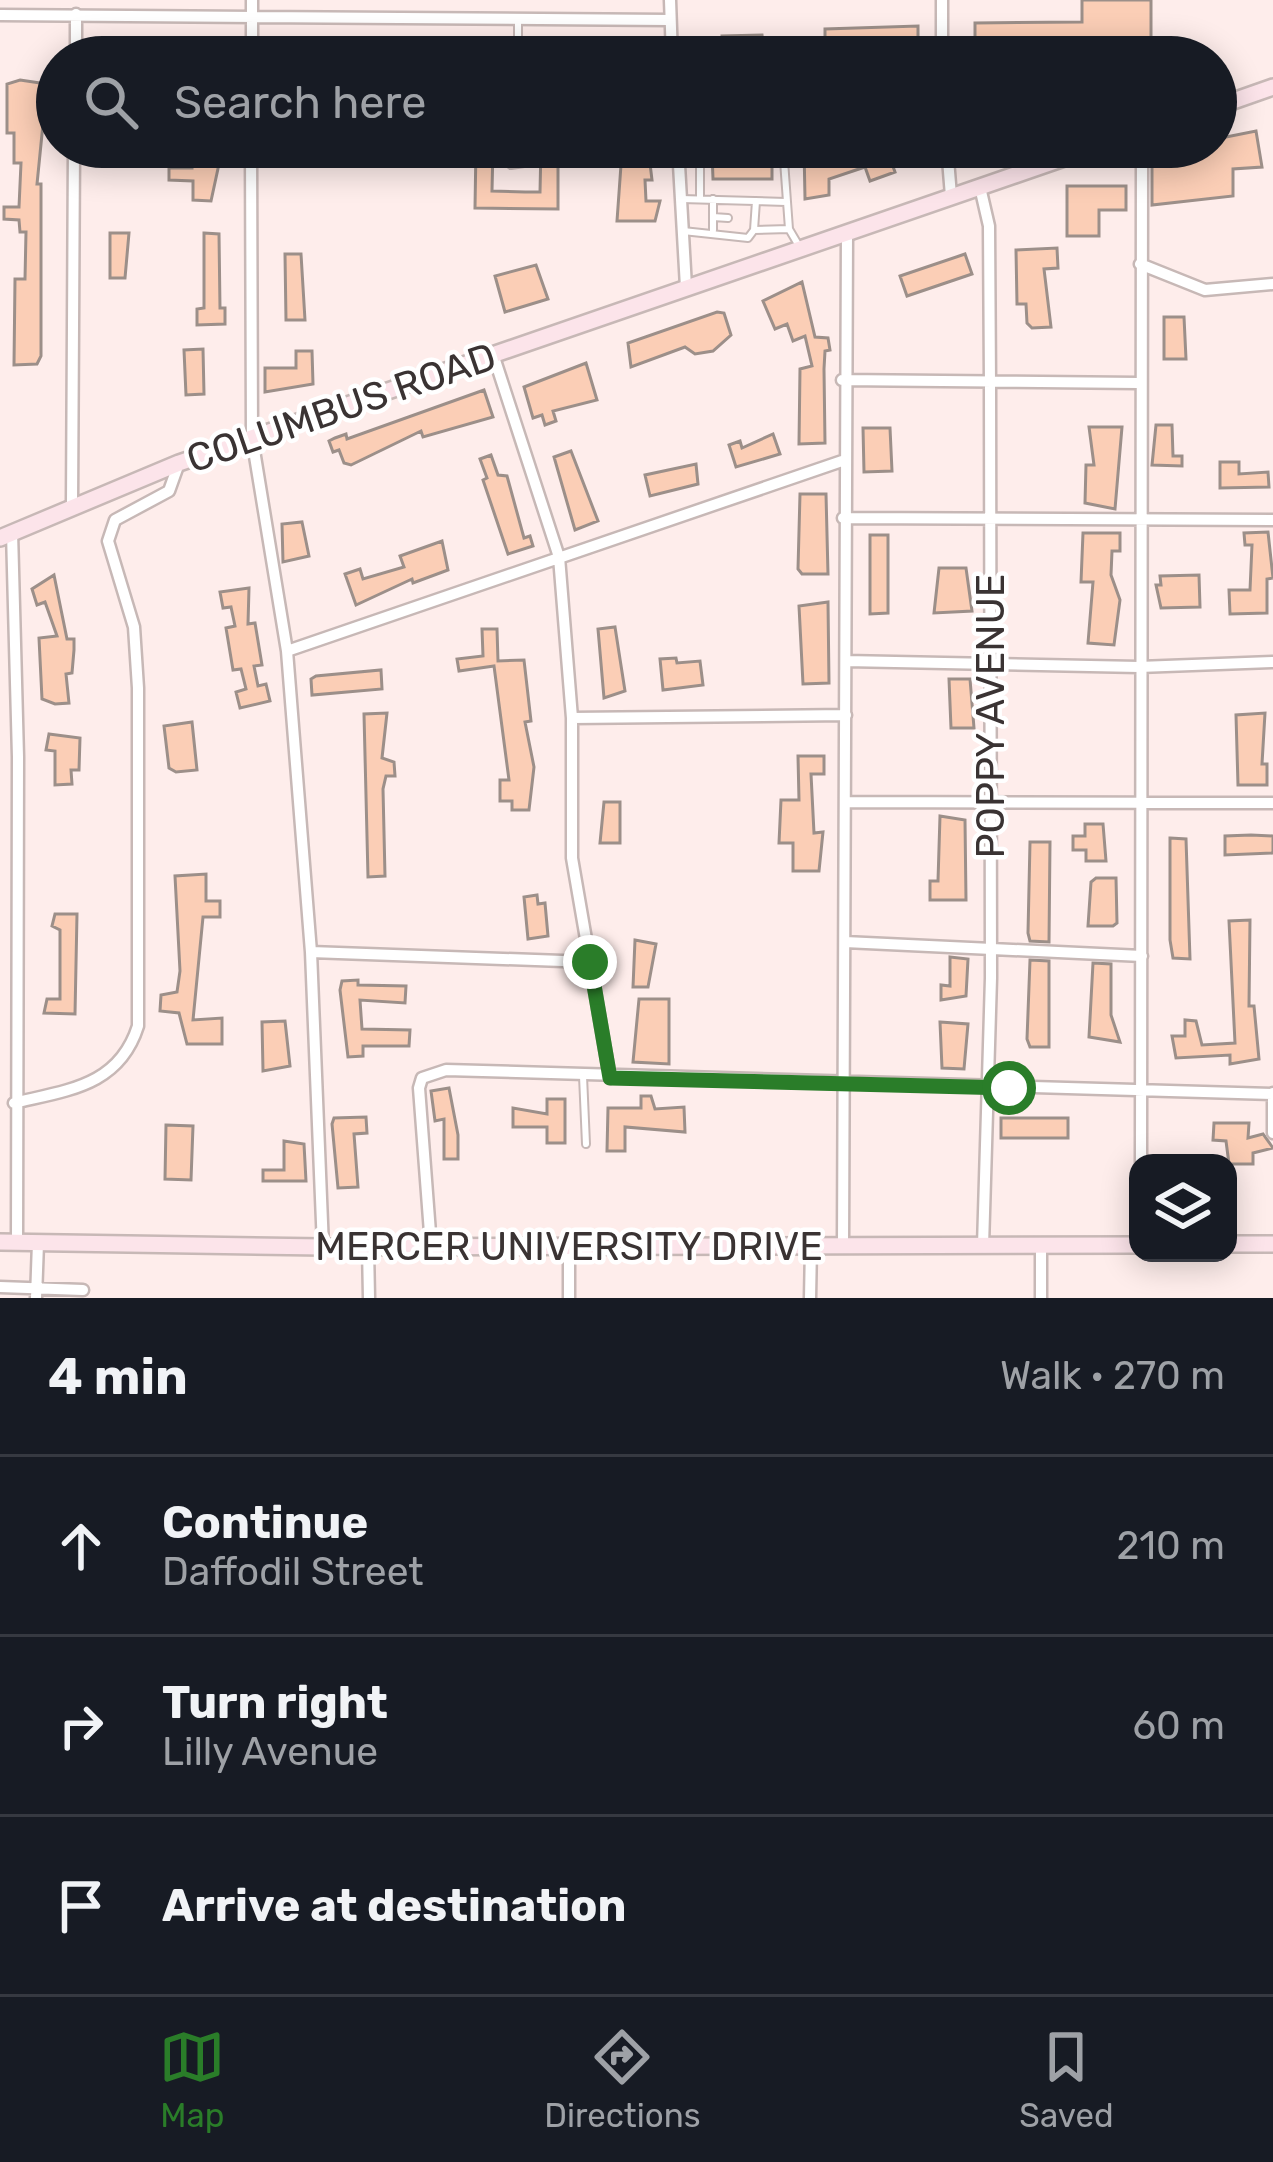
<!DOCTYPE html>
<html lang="en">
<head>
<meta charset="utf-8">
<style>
	:root { --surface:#171b24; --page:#20242c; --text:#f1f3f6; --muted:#9ea1a6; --line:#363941; --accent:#2a7d29 }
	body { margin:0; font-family:Rubik,sans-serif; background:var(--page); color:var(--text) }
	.controls { position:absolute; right:36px; bottom:36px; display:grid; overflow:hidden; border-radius:24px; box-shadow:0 6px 30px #0003 }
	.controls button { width:108px; height:108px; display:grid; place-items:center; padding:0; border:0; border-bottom:3px solid var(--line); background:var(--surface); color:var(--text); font:60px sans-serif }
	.stop { position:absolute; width:36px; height:36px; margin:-27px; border:9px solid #2a7d29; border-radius:50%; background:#fff }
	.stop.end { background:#2a7d29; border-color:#fff; box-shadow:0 3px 12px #0008 }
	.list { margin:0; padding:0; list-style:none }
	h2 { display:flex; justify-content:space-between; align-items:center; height:156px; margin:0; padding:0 48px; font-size:51px }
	h2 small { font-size:39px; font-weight:400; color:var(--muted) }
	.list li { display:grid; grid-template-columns:78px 1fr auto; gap:36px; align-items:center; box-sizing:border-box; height:180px; padding:0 48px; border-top:3px solid var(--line) }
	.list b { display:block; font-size:45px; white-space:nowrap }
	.list p { margin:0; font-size:39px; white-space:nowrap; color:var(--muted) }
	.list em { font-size:39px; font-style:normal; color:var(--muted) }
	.icon { flex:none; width:66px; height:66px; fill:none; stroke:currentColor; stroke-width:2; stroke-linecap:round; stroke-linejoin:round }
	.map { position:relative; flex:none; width:1273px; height:1298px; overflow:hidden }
	.search { position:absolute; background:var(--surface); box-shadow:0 6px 30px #0003; left:36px; right:36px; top:36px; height:132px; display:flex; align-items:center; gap:30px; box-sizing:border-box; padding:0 42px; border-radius:66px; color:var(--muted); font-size:45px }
	.sheet { height:696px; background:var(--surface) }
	nav { display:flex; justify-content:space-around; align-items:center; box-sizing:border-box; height:168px; border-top:3px solid var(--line); background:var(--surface); font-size:33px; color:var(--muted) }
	nav a { display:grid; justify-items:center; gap:6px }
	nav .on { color:var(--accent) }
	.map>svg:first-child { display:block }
	.building { fill:#fbceb6; stroke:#9c8f89; stroke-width:3 }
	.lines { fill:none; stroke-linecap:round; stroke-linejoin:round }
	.lane-casing { stroke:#c7b8b6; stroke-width:10 }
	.street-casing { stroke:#c7b8b6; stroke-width:15 }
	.secondary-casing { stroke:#c7b8b6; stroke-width:20 }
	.lane { stroke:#fff; stroke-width:6 }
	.street { stroke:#fff; stroke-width:10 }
	.secondary { stroke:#fce4ea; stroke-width:15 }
	.route { stroke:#2a7d29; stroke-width:15 }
	.labels { text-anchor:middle; stroke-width:9; stroke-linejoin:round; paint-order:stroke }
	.street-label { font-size:39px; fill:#3a3333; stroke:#fff }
</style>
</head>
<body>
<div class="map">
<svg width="1273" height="1298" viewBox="0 0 1273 1298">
	<rect width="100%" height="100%" fill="#feedeb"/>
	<path class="building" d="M1082 0H1151V40H1140V57H956V41H975V23L1082 22Z
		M918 26V44L825 47V29Z
		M762 35 764 57H722V36Z
		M20 80 47 84 37 184H41V356L37 364 14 365 15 279H25L26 232H20L19 220 4 219V207H19L21 163H14V133H7V84Z
		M1256 131 1262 167 1233 169V196L1152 205V157H1180L1179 148 1216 147V139Z
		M192 147 222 150 211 201 193 200V181L169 180V168H192Z
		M476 147 493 148 492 191 525 192H540L541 147H558V209L475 208Z
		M631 147H648L652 180H645L646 201H660L655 221H617L621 165H632Z
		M804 147H886L895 172 870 181 865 167 829 179V195L805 199Z
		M712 152H772V179H713Z
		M1067 186H1126V210H1099V236H1067Z
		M110 233H129L125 278H110Z
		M204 233 219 234 220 308H225V324L197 325V309L204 308Z
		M1057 248 1058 268 1044 269 1051 327 1032 328 1027 323 1026 304H1017L1016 250Z
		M285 254H301L305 320H286Z
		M965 254 972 274 907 296 900 276Z
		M536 265 548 299 505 312 495 276Z
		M802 282 815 337 828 338 830 350 825 351 824 369 825 443 799 444 800 369 812 366 805 336 793 341 787 324 775 329 763 301Z
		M717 312 724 313 731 335 713 351 695 354 685 347 631 367 628 343Z
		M1164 317H1184L1186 359H1164Z
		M203 349 204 394 186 395 184 350Z
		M296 351H312L313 384 265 392V368H296Z
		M586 363 597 400 553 411 556 421 545 425 542 415 533 418 524 387Z
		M484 390 493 417 423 437 421 431 351 465 344 463 339 450 333 452 329 441 335 438 346 434 347 439Z
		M1156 425H1172L1173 456H1182V466L1152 465Z
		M1089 427H1122L1115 509 1085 503 1086 465H1094Z
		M863 428H890L892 471 864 472Z
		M773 434 780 454 736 467 729 445 740 441 742 448Z
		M571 451 598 521 575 530 554 457Z
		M491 455 498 475 507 476 524 538 530 536 533 546 508 554 483 480 487 478 480 459Z
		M1220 462H1239V474L1268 472 1269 487 1220 488Z
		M696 464 698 484 650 496 645 475Z
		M800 494H826L828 574H802L798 569Z
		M302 522 309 556 283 562 282 524Z
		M1268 532 1273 578 1267 579V613L1230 614 1229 590H1250L1252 545H1245L1244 533Z
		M1083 533H1120V551H1112L1111 575 1120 600 1114 645 1088 643 1093 582H1081Z
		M870 535H888V613L870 614Z
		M442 541 448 570 413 583 412 579 356 605 345 574 360 569 363 579 404 567 400 556Z
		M939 568H966L972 611 934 613Z
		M54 575 67 639H74V650L72 673 66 674 69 703 55 704 42 699 39 638 57 636 45 602 37 605 32 589Z
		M1199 575 1200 607 1161 608 1156 585H1161L1160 576Z
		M249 588 248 624 255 623 262 665 254 666 258 686 266 684 270 701 240 708 236 692 246 689 241 669 233 670 226 628 235 626 231 607 223 608 220 592Z
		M828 602 829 683 803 684 799 606Z
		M615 627 625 691 604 698 598 629Z
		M482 629H497L498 661 524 660 531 721 525 722 534 767 529 810H512V801H500V780H509L494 666 459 671 457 659 483 656Z
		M676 658 677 663 700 661 703 685 663 690 660 659Z
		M381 670 382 689 312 695 311 679 316 676Z
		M949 679H970L974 728H951Z
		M387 713 382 758 394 762 395 776H386L383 789 385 876 368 877 364 714Z
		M1265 713 1262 764H1267V785H1238L1236 715Z
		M192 722 197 770 176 772 169 768 164 726Z
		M49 734 80 738 79 770H71L72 784 55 785V751L46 750Z
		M798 756H824V774H811L814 833 823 832 819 871H793V843H779L781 800H799Z
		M604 802H620V843H600Z
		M940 816 965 820 966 900H930V881H938Z
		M1085 824H1103L1106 861H1086V850H1073V836H1085Z
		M1251 835 1273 836V853L1225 855V836Z
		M1170 838 1186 839 1190 959 1173 958 1170 940Z
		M1030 842H1050L1049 942 1030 941 1028 933Z
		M206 874V901H220V917H203L193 1020 222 1018V1044H187L179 1013 160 1011 161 995 177 992 180 971 175 876Z
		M1096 878H1116L1117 923 1113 926H1088L1091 882Z
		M537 895 538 904 545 903 548 936 528 939 524 897Z
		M55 914H77L75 1014 44 1013 47 999H60V930L52 926Z
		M1250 920 1249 1006H1254L1259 1059 1230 1064V1055L1176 1058 1172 1036H1185V1020L1196 1021 1202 1045 1235 1043 1229 921Z
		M635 940 656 944 648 987H633Z
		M950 957 968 959 966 996 941 1000V985L950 986Z
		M1030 960 1049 961V1047H1030L1027 1039Z
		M1093 963 1111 964V1015L1120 1042 1089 1037Z
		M358 980V985L406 986 405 1003 360 1000 362 1029 410 1030 409 1046H363V1056L348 1057 340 990 342 981Z
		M639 999H669V1064L633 1062Z
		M285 1021 290 1066 263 1071 262 1022Z
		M940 1022 968 1024 964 1069 942 1068Z
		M449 1088 458 1135V1159H444V1119L435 1121 431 1091Z
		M641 1096H651L655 1109 684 1107 685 1132 625 1127V1151H607L608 1108H641Z
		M547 1099H565V1143H547V1127H513V1108L547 1114Z
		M366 1117 367 1133 354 1134 358 1187 338 1188 332 1124 334 1118Z
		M1001 1118H1068V1138H1001Z
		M1214 1123H1249L1248 1138 1263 1134 1273 1148 1253 1153V1164H1229L1226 1141 1213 1140Z
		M166 1125 193 1126 191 1180 165 1179Z
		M284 1141 304 1144 306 1181H263V1170H284Z"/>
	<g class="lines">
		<defs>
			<path id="lane" d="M518 57V18
				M503 147 511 165 524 163 531 147
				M783 147 789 229 799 246
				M681 199 786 202
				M700 199V147
				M713 217 728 218
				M713 230V199
				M754 230 756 201
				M683 231 748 238 754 230 789 229
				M583 1076 586 1144"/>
			<path id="street" d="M670 0 672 57
				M942 0V57
				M0 15 670 20
				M76 57V14
				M252 57V0
				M251 147 252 438 287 651 311 952 323 1247
				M678 147 686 287
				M947 147 951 196
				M980 187 989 226 990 383 991 978 983 1246
				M1140 264 1205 290 1273 284
				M493 354 559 557 572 718V858L610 1078
				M842 380 1138 383
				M72 504 74 147
				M843 518 1273 520
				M12 532 18 757 17 1242
				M287 651 842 461
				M846 661 1139 667 1273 662
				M572 718 846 715
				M847 802 1273 803
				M845 942 1142 956
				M311 952 590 962
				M1273 1093V1133
				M14 1103C68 1090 119 1086 138 1026V688L134 627 108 541 115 520 169 491 179 463
				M1141 1163 1142 147
				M843 1245 847 232
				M431 1246 419 1088 422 1078 446 1070 1273 1094
				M368 1247 369 1298
				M0 1287 83 1290
				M36 1298 38 1243
				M569 1298V1246
				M810 1298 811 1247
				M1041 1298V1247"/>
			<path id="secondary" d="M1216 107 1273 87
				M0 538 179 463 1096 147
				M0 1242 323 1247 1138 1245
				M1228 1244H1273"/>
		</defs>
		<use href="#lane" class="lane-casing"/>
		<use href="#street" class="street-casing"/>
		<use href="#secondary" class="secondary-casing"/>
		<use href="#lane" class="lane"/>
		<use href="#street" class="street"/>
		<use href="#secondary" class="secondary"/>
	</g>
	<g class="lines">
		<path class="route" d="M590 962 610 1078 1009 1088"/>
	</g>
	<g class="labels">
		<g class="street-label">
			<text transform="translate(341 407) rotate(-19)" y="14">COLUMBUS ROAD</text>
			<text transform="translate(990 716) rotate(-90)" y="14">POPPY AVENUE</text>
			<text x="569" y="1260">MERCER UNIVERSITY DRIVE</text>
		</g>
	</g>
</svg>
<div class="controls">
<button><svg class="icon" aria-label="layers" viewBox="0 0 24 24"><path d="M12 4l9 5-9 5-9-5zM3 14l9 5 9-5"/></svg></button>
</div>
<div class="stop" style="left:1009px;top:1088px"></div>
<div class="stop end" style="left:590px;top:962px"></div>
<div class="search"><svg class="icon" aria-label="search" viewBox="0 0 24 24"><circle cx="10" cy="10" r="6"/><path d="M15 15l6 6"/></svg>Search here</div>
</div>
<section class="sheet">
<h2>4 min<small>Walk · 270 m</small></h2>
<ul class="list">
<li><svg class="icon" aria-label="ahead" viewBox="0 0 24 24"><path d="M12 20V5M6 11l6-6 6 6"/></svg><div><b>Continue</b><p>Daffodil Street</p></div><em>210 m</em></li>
<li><svg class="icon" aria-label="right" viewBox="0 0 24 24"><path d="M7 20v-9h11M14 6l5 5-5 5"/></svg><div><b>Turn right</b><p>Lilly Avenue</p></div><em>60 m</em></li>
<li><svg class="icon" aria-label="arrive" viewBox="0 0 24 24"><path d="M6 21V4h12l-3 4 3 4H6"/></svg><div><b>Arrive at destination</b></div></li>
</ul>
</section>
<nav>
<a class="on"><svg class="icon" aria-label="map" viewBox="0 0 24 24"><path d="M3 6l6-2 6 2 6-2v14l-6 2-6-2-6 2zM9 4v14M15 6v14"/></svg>Map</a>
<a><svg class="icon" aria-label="directions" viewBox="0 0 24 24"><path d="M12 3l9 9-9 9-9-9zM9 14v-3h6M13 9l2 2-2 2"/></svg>Directions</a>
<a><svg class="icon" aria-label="saved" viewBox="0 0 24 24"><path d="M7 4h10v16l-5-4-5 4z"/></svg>Saved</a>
</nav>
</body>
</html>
